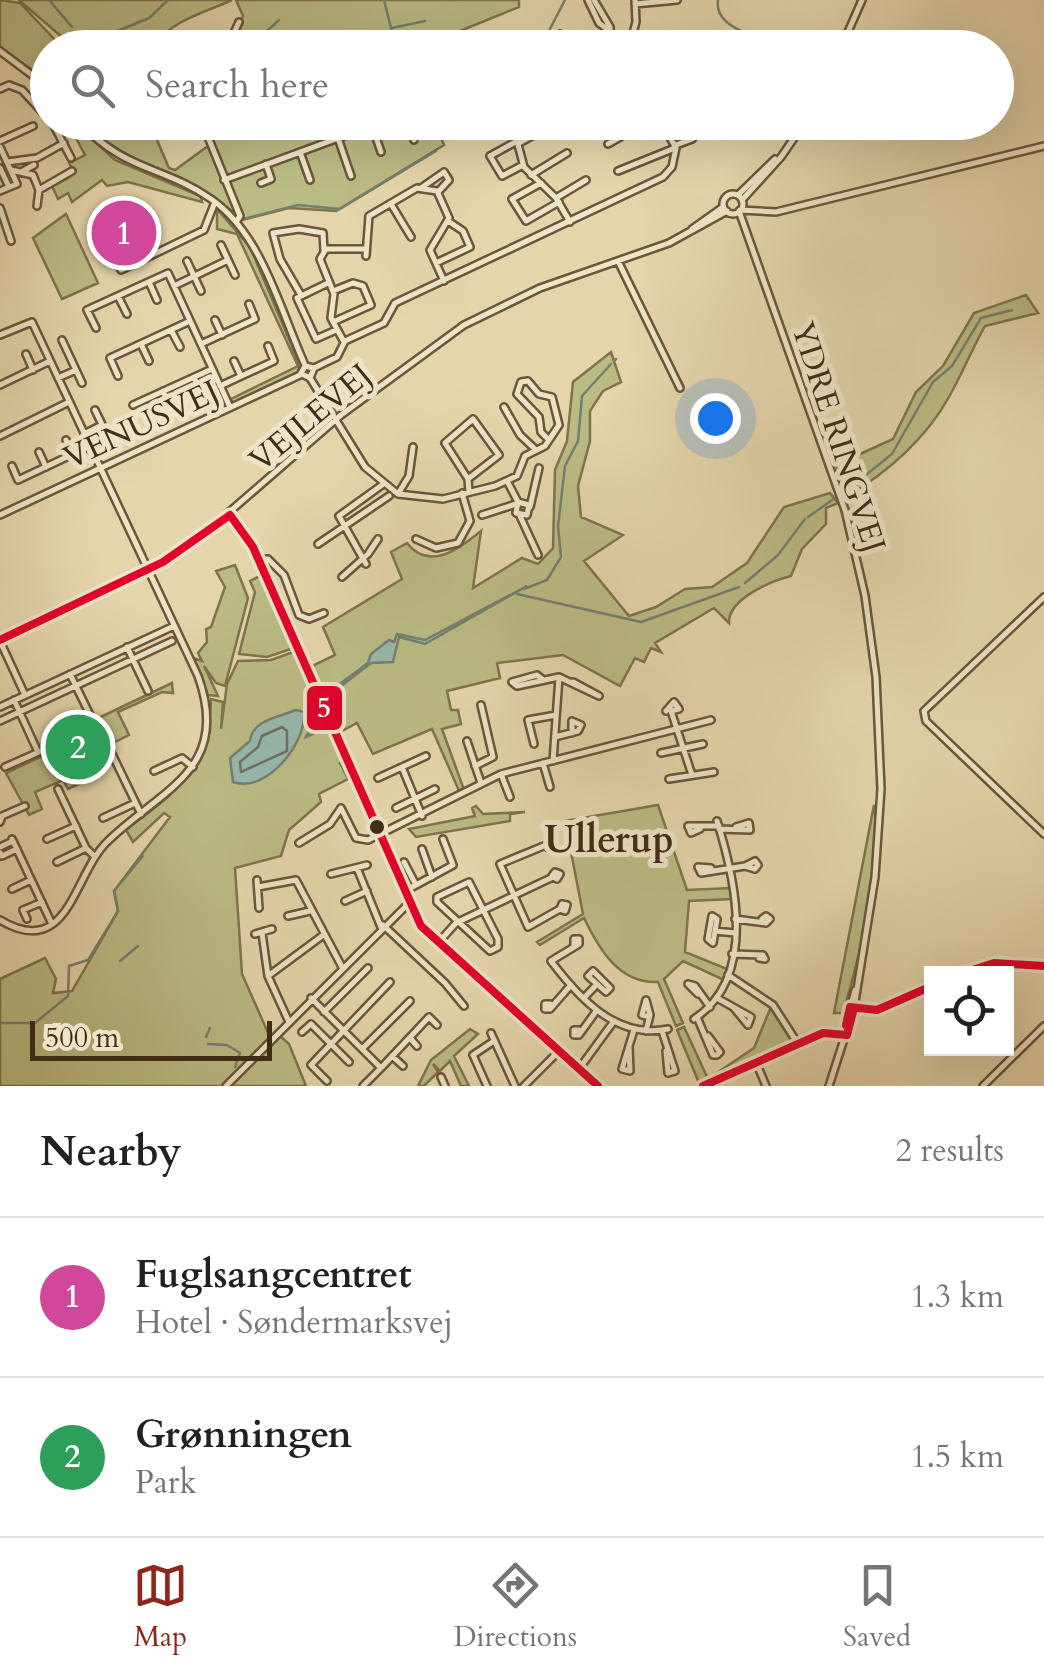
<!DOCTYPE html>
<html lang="en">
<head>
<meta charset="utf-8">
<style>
	:root { --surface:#fff; --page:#f2f2f2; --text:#202124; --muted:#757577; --line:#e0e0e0; --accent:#8f2418 }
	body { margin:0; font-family:Cardo,serif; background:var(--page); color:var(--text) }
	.controls { position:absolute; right:30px; bottom:30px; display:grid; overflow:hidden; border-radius:0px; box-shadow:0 10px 40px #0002 }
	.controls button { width:90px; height:90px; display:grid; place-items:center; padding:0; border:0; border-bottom:2px solid var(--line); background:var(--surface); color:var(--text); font:50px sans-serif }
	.scale { position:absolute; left:30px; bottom:25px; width:242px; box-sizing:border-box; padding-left:10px; border:5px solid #412c15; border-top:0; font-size:28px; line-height:35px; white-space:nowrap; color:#412c15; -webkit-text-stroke:8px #eee4c8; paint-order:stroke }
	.you { position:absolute; left:715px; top:418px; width:35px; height:35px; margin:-25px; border:8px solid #fff; border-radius:50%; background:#1a73e8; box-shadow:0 0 0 15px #1a73e833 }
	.badge { display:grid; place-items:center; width:65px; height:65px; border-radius:50%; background:var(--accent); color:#fff; font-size:32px; font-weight:700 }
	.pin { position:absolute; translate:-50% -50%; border:5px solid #fff; box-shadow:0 2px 10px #0006 }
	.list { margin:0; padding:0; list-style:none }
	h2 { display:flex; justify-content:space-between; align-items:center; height:130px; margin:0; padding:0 40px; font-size:42px }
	h2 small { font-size:32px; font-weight:400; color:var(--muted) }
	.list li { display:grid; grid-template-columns:65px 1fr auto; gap:30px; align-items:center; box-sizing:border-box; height:160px; padding:0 40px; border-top:2px solid var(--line) }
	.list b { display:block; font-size:38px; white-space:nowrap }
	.list p { margin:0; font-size:32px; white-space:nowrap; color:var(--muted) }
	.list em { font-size:32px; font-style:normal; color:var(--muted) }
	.icon { flex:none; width:55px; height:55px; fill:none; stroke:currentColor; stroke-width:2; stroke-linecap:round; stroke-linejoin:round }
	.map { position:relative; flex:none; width:1044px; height:1086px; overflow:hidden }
	.search { position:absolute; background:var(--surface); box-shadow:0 10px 40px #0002; left:30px; right:30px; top:30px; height:110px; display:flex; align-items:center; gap:25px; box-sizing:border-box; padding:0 35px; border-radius:55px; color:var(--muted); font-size:38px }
	.sheet { height:450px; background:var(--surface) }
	nav { display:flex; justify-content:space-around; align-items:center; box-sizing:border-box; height:140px; border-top:2px solid var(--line); background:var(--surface); font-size:28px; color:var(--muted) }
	nav a { display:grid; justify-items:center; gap:5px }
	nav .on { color:var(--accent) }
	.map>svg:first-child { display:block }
	.green { fill:#bbbb84; stroke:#7e744c; stroke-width:2.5 }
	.water { fill:#96b8ad; stroke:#748070; stroke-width:2.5 }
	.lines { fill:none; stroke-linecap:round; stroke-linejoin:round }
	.shore { stroke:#6c7261; stroke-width:2.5 }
	.stream { stroke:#748070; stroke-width:2.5 }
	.minor-casing { stroke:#6a563a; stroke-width:10 }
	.minor { stroke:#eee4c8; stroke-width:5 }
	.bus-1-casing { stroke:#eee4c8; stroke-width:15 }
	.bus-1 { stroke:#e4002b; stroke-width:8 }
	.bus-dot { fill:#412c15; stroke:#eee4c8; stroke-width:4 }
	.labels { text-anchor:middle; stroke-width:10; stroke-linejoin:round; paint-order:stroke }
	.street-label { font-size:32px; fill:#412c15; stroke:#eee4c8 }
	.quarter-label { font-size:38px; font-weight:bold; fill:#412c15; stroke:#eee4c8 }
	.line-badge { stroke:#eee4c8; stroke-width:4 }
	.badge-label { font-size:28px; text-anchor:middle; font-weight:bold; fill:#fff }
</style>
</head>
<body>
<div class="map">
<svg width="1044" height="1086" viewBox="0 0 1044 1086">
	<rect width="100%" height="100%" fill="#e5d5ab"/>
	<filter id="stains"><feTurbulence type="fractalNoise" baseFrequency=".002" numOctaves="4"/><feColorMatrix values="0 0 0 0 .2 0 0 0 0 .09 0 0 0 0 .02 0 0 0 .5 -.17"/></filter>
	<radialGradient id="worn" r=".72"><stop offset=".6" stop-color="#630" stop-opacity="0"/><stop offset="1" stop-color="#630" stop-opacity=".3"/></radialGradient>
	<path class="green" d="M0 0 20 3 57 42 62 37 19 0H232C204 13 174 19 151 47L48 48 47 81 0 47Z
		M236 0H519V7L421 47 229 48 243 16Z
		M68 123H74L115 160 200 196 202 202 128 182 107 186 102 180 72 202 68 193 58 199 52 186 68 178 73 170 69 163 85 155Z
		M85 123H176L157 140 169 168 175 170 208 146 238 217C192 171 132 171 85 123Z
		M204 123H435L444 145 336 211 289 208 242 220Z
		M217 209 250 247 300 365 298 373 233 403 231 399 298 366 237 234 217 229Z
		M66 214 98 283 62 299 33 238Z
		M1026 295 1038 313 985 326C972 349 963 372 950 395 927 438 887 473 846 497L836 465 893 439 916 392 943 366 974 313Z
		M611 352 621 382 603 391 590 411V441L578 486 581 517 623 535 584 561 629 616 656 607 685 589 712 587 747 563 784 507 830 493 838 503 826 508V524L802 549 791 576C771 581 728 599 729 623L714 608 655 643 661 652 651 648 644 662 635 658 620 686 563 655 497 663 500 678 447 691 451 710H458L461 724 442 729 464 790 460 793 432 729 373 754 357 723 338 733 310 667 335 655 323 627 402 579 391 552 407 543C430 572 460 548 481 531L473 588 522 558 538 564 553 548 555 470 567 441 573 382Z
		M235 565 248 598 225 686 216 683 204 666 218 696 208 695 193 658 202 661 198 653 207 642 206 629 211 627 225 587 216 571Z
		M262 575 294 648 267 657 239 654 255 592 250 581Z
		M296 651 344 760 340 763 348 779 319 794 321 802 289 830 281 856 235 868 242 974 269 1035 273 1039 278 1034 289 1044 306 1086H0V979L45 958 56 979 53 993 72 991 118 911 114 891 170 817 164 813 133 842 126 830C179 789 209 771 211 699L223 702 221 729 227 684 238 661 271 660Z
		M172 683 173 693 162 692 118 712 129 735 73 763 81 783 68 789 63 780 35 792 42 809 29 815 6 773 51 752 48 742Z
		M658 805 687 890 730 888 732 899 689 901 685 952 727 969 724 980 683 961 664 979 683 1023 676 1026 658 982C619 984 599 949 584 918L540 945 537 942 583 914 565 821Z
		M874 805C884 860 859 958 843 1013H834Z
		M476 806 483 814 525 812 510 814V821L416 837 409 829 475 816 472 808Z
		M771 1007 792 1037 790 1043 699 1083 677 1030 684 1027 708 1079 754 1048Z
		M470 1029 478 1034 454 1056 469 1086H461L450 1061 440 1071 433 1064 438 1072 424 1086H418L431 1060Z"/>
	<path class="water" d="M527 586 425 644 399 637 393 662 371 663 314 707 319 719 313 734 306 737 315 720 310 711 314 703 368 663 371 654 389 640 394 642 397 634 425 640Z
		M296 710 304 712C307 742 267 794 233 782L230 758 250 741C252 720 279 717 296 710Z"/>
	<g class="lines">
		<path class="shore" d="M282 727 287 731V751L241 772 240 762 258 747 262 736Z"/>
		<path class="stream" d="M49 0 72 27
			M384 0 396 48
			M718 0C715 20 735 28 749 35L750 48
			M392 28 425 21
			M268 30 279 20
			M266 32 261 38 272 48
			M92 37 98 39 149 18 168 0
			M249 43 250 48
			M256 46 259 41
			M275 48 292 41
			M540 48 565 0
			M243 219 298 205 340 209 436 151
			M615 360 616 359
			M846 491 892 454 933 382 952 366 981 318 1012 310
			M808 517 835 498
			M745 583 778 555 805 519
			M524 589 547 580 561 557 558 526 565 466 578 441 582 396 611 364
			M517 594 641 622 739 587
			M120 961 138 946
			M0 1023H35L68 996 69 966 88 960 118 911 114 891 143 856
			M206 1037 210 1028
			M208 1044 227 1045 240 1053 235 1067"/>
		<defs>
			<path id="minor" d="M588 0 599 23 611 32
				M594 0 610 27 611 48
				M635 4 677 0
				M227 48 239 22
				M561 48 557 39 560 34 569 48
				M629 48 636 22 635 0
				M841 48 862 0
				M0 51 48 87
				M0 89 9 85 22 90 48 118
				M52 122 71 158
				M80 122C123 171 164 166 211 199 262 234 280 310 305 365
				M202 122 240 216 236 222
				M408 122 414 140
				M512 122 524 167 556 198 570 222
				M372 126 381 152
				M474 130 492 122
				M338 138 351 176
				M519 140 490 156 502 176 523 165
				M0 141 33 126
				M519 143 550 126
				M608 144 647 122
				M676 145 692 139 706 122
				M0 147 17 184 0 191
				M300 152 310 180
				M7 162 37 158 64 143
				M0 168 9 187
				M11 170 33 175 39 190 37 206
				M618 171 675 148
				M21 172 34 165
				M531 175 567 153
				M224 180 382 122
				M261 183 271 179 266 164
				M541 183 512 199 526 221 559 202
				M421 188 444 172 449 180 438 192
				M39 190 72 171
				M723 204a10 10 0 1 1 20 0a10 10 0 1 1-20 0Z
				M738 195 775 159
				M556 198 586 180
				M742 200 781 157 805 122
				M391 204 411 237
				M0 208 11 241
				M740 210 776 212 1044 146
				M739 211 845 510 865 596 876 677 881 789 875 877 854 1008 829 1086
				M692 229 723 207
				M109 244 121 270 204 230 215 202
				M221 245 235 275
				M366 256 369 216 417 188 437 191 449 218 430 250 444 281
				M187 261 201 291
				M618 261 680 388
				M436 263 470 247 463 231 448 221
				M149 282 157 300
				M328 283 297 298 316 339 336 330
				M174 286 228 260
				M301 295 280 259 273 233 299 229 323 233 324 251
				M118 296 127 314
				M215 320 222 335
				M333 322 371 305 363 286 353 283 333 291
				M96 328 87 310 168 273 230 407
				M171 330 180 347
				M0 335 32 322 198 676C232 770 161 789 107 842 73 875 69 961 0 920
				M344 342 331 318 334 294 320 259 326 249H366
				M141 344 149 361
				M201 344 255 319 249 304
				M26 354 33 370
				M234 361 241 376
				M314 368 337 357 345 341 384 323 395 303 663 177 672 167 676 148 661 122
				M76 370 82 383
				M118 376 110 358 190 321
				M194 377 201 394
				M58 378 76 370 62 340
				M310 378 365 467 398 494 443 499 495 486 517 476 525 456 545 446 559 425 552 397 539 394 528 381 521 382 517 394 539 417 541 432 549 440
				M0 385 50 361
				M220 386 274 361 268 346
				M163 391 171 409
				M133 405 212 369
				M504 407 520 435 536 450
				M95 410 109 439
				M84 434 102 425
				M0 436 69 402
				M66 440 73 454
				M39 452 46 467
				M12 466 18 480 90 446
				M468 479 445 443 473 419 499 455 468 479 469 492
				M507 481 518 502 516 513 527 515 529 505 518 502
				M398 494 409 476 413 447
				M530 507 539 468
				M0 515 300 375 305 366 314 368 310 378 302 374
				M230 515 253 547 421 926 598 1086
				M482 515 516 504
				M520 516 538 555
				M416 539 436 548 458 543 470 521 462 493
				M318 544 389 496
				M259 560 268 559 284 575 299 615 309 619 324 613
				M366 564 339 516 382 485
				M342 577 368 554 378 539
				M1044 597 924 711 926 721 1044 834
				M0 640 148 570 197 540 341 415 464 325 540 288 669 243 727 211
				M0 641 25 695
				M127 647 148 691
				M70 674 91 717
				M542 679 537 675 512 682 517 686 559 677 599 696 573 682
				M14 700 38 752
				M0 707 174 626
				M666 711 674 702 679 709 671 711 692 775
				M0 721 172 641
				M555 737 578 731 581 725 572 721V733
				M467 741 481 783
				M534 744 528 720 556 715
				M111 752 141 814
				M661 753 703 744
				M553 761 559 677
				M543 763 550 787
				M475 766 493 757 481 705
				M5 767 48 748
				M402 767 422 816
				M154 771 182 758 193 767
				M501 774 510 797
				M378 778 426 756
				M669 779 714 772
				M58 789 86 848 94 856
				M396 808 435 789
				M103 818 135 803
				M0 822 2 816 25 806
				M700 829 691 833 688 826H719
				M719 829 750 830 749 823 736 827
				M12 839 52 924
				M47 839 76 826
				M299 843 330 824 341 808 356 838 368 840 501 774 711 720
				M545 846 549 848 551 843 500 864 528 927 560 909 562 904 567 905 565 911 560 909
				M0 847 13 841
				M422 849 432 877
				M0 853 2 856 17 849
				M57 862 86 848
				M404 862 416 885
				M357 868 381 927
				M711 868 698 867 701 873 745 866 755 869 758 865 755 861 745 866
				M555 872 560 874 557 879 552 876Z
				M331 874 367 865
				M257 880 259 908
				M469 882 498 939V947L490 951 437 902V897Z
				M258 887 296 880 342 967
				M12 889 31 880
				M405 891 453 865 443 839
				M345 901 367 891
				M288 916 310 911
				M712 916 717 919 713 943 708 939Z
				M27 919 23 910 42 902
				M735 919 766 923 770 919 766 916 762 919
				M383 925 445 983 464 1006
				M715 931 735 933
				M262 933 268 976
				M255 934 272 929
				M438 943 456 923 553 877
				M574 944V939H579V944L551 961C579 998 617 1040 668 1029
				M732 954 763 955 765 959 759 958
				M958 974 994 963 1044 966
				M728 975 773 1005 798 1044
				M698 994 688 984 695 986 710 1007
				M311 998 381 1068 429 1017 437 1025
				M584 998 597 984 588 976 593 971 610 988 606 992 597 984
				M717 998 751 1017 748 1025 734 1008
				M550 1004H545V1009H550L571 985
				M855 1009 877 1010 932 986
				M324 1012 368 968
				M646 1016 642 1015 646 1000 650 1015 646 1031
				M697 1017 713 1055H717L720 1052 708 1036
				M694 1019C757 978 736 881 717 821
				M289 1022 268 976 322 936
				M579 1030H574V1035H579L597 1010
				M662 1031 675 1071 668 1073 666 1051
				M302 1032 311 1024 349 1062
				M491 1033 515 1086
				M844 1033 855 990
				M410 1038 417 1046
				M629 1046 622 1069 630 1071 629 1046 634 1030
				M362 1049 410 1001
				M392 1056 403 1066
				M756 1062 766 1086
				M579 1069 614 1021
				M441 1077 445 1086
				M327 1081 311 1065 390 982
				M226 1086 410 902
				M363 1086 381 1068
				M487 1086 473 1055 494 1041
				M524 1086 559 1051
				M703 1086 823 1033 847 1035
				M983 1086 1044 1026"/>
		</defs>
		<use href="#minor" class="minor-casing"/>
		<use href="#minor" class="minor"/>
		<defs>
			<path id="bus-1" d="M0 640 163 562 230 515 253 547 421 926 598 1086
				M960 974 994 963 1044 966
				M846 1025 850 1007 877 1010 932 986
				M703 1086 823 1033 847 1035 854 1008"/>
		</defs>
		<use href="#bus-1" class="bus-1-casing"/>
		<use href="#bus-1" class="bus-1"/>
	</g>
	<circle class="bus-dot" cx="377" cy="827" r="9"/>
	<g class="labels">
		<g class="street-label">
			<text transform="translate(310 417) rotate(-40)" y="11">VEJLEVEJ</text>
			<text transform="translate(141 424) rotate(-25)" y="11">VENUSVEJ</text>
			<text transform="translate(839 437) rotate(72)" y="11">YDRE RINGVEJ</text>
		</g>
		<g class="quarter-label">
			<text x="609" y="852">Ullerup</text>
		</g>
	</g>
	<rect class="line-badge" x="305" y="684" width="39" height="48" rx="10" fill="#e4002b"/>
	<g class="badge-label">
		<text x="324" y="717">5</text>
	</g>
	<rect width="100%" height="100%" filter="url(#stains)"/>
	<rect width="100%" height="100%" fill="url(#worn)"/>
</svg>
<div class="controls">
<button><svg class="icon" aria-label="locate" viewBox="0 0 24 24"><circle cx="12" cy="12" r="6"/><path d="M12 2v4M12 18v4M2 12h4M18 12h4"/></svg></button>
</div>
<div class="scale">500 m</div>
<div class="you"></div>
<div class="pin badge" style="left:124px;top:233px;background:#d1479c">1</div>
<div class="pin badge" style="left:78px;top:747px;background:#2e9e5b">2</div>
<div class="search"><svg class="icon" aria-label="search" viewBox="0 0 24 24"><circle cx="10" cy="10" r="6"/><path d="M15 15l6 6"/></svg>Search here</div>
</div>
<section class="sheet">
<h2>Nearby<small>2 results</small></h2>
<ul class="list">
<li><span class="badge" style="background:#d1479c">1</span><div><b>Fuglsangcentret</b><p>Hotel · Søndermarksvej</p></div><em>1.3 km</em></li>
<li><span class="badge" style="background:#2e9e5b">2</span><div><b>Grønningen</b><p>Park</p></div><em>1.5 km</em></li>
</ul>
</section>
<nav>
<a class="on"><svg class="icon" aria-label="map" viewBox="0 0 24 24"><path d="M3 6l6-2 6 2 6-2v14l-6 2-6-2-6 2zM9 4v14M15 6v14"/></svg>Map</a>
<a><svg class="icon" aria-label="directions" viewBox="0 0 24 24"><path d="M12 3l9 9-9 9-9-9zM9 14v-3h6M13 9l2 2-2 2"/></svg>Directions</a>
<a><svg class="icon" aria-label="saved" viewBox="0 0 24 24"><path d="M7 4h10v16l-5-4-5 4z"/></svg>Saved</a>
</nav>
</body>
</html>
